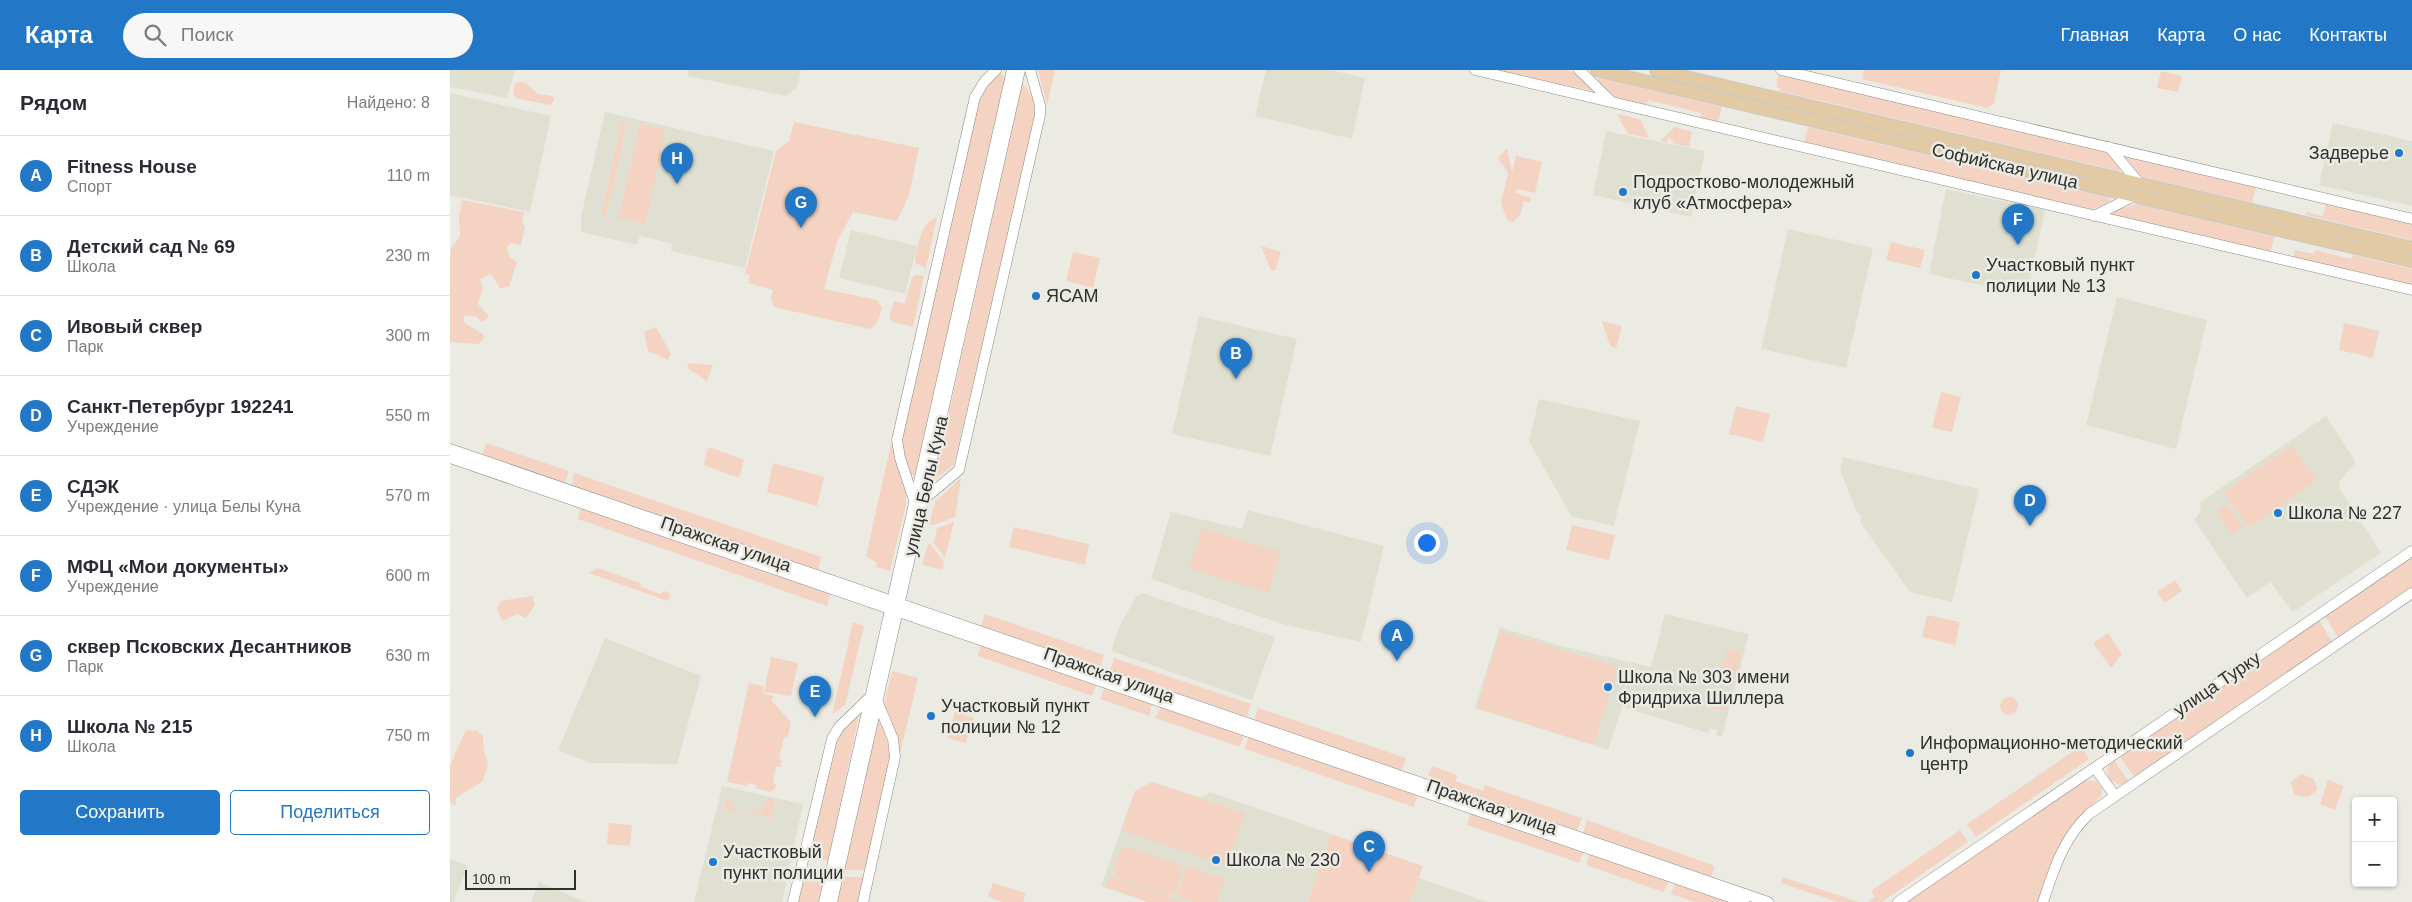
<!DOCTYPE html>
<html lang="ru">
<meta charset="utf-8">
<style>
:root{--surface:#fff;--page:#f7f7f7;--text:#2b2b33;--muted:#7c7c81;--line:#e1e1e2;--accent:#2278c6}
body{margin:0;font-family:Arial,sans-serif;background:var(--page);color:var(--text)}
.controls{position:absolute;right:15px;bottom:15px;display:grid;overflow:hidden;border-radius:5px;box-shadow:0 1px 4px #0004}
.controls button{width:45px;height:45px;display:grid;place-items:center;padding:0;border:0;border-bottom:1px solid var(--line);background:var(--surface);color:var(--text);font:25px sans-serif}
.scale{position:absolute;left:15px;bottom:12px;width:111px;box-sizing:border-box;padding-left:5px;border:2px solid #30302e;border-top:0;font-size:14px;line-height:18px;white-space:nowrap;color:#30302e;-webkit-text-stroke:4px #ebebe4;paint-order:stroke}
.you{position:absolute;left:976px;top:472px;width:18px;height:18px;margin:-12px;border:4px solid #fff;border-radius:50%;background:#1a73e8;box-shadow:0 0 0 8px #1a73e833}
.badge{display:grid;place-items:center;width:32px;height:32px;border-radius:50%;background:var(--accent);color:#fff;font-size:16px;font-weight:700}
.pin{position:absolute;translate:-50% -41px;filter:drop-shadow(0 1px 2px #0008)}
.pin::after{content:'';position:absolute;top:26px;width:18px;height:15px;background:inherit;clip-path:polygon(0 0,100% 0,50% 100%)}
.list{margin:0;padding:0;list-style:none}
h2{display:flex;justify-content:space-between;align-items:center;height:65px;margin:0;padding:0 20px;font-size:21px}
h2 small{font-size:16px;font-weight:400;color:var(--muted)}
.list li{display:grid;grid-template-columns:32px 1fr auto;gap:15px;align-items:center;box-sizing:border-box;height:80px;padding:0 20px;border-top:1px solid var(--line)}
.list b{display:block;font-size:19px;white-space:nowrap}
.list p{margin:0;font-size:16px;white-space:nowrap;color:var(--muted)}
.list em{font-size:16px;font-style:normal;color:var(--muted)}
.actions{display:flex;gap:10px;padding:15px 20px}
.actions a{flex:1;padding:11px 0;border:1px solid var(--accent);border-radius:5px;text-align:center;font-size:18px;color:var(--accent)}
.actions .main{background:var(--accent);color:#fff}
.icon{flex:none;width:28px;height:28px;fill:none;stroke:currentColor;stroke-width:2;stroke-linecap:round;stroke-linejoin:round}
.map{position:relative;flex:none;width:1962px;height:832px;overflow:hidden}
header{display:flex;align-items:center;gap:30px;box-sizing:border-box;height:70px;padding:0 25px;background:var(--accent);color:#fff}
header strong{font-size:24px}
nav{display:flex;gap:28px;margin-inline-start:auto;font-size:18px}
.search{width:350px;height:45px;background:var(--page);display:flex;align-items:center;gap:12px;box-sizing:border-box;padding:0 18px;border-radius:28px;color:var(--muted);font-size:19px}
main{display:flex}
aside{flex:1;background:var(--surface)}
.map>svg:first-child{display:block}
.built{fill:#e0e0d2}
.green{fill:#f4d3c2}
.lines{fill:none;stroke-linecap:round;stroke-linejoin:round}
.minor-casing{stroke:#8a8a84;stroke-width:11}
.major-casing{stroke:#c9c9c9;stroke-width:14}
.minor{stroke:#fff;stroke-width:10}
.major{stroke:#e2caa5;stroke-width:12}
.poi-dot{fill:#2278c6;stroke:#ebebe4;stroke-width:2}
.labels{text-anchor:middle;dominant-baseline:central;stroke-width:5;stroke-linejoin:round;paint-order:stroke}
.poi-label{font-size:18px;fill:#30302e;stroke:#ebebe4;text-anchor:start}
.street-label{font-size:18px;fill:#30302e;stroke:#ebebe4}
</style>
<header>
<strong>Карта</strong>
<div class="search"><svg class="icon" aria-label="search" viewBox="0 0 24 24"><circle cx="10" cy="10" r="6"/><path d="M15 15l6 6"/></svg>Поиск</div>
<nav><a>Главная</a><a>Карта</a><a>О нас</a><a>Контакты</a></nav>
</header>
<main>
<aside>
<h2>Рядом<small>Найдено: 8</small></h2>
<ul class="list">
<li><span class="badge">A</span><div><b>Fitness House</b><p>Спорт</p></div><em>110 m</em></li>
<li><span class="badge">B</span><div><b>Детский сад № 69</b><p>Школа</p></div><em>230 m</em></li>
<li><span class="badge">C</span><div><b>Ивовый сквер</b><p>Парк</p></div><em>300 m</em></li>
<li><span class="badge">D</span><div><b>Санкт-Петербург 192241</b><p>Учреждение</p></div><em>550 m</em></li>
<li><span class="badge">E</span><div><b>СДЭК</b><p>Учреждение · улица Белы Куна</p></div><em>570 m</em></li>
<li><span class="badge">F</span><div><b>МФЦ «Мои документы»</b><p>Учреждение</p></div><em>600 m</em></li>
<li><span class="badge">G</span><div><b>сквер Псковских Десантников</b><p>Парк</p></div><em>630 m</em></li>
<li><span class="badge">H</span><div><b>Школа № 215</b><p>Школа</p></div><em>750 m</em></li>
</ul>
<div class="actions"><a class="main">Сохранить</a><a>Поделиться</a></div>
</aside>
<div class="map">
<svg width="1962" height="832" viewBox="0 0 1962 832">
<rect width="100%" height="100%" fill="#ebebe4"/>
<path class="built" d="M 0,0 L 65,0 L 57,28 L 0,17 Z
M 239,0 L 351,0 L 347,18 L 336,26 L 237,6 Z
M 816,0 L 881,0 L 915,8 L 902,69 L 805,46 Z
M 0,23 L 101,46 L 80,142 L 0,125 Z
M 155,42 L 324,81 L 295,198 L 221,181 L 222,174 L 190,166 L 187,175 L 131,162 L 131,147 Z
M 1883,53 L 1962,71 L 1962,136 L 1869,115 Z
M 1156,61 L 1255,81 L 1241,147 L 1143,125 Z
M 1496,119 L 1595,140 L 1577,225 L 1479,204 Z
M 1338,159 L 1423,178 L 1396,298 L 1311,279 Z
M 401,160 L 467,176 L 455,224 L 389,208 Z
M 1667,227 L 1757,250 L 1726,379 L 1636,355 Z
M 749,246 L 847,269 L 820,386 L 722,364 Z
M 1089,329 L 1190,351 L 1164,456 L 1121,446 L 1079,371 Z
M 1876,346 L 1906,392 L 1889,412 L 1890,419 L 1931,483 L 1843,542 L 1820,512 L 1797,528 L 1744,450 L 1751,441 L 1749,433 Z
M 1393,387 L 1529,419 L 1502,532 L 1460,522 L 1410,452 L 1411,446 L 1406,441 L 1390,400 Z
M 798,440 L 934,476 L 911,572 L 832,554 L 701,509 L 721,442 L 792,459 Z
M 692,523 L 825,567 L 802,630 L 661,581 L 670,555 L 686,527 Z
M 1215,544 L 1299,564 L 1272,667 L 1266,665 L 1267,660 L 1260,658 L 1258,663 L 1172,637 L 1158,680 L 1025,638 L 1050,557 L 1107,575 L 1201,597 Z
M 155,568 L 251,606 L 227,694 L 140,693 L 108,680 Z
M 702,712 L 752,728 L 760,722 L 881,764 L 858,832 L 698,832 L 651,816 L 685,721 Z
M 272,716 L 353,734 L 332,832 L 244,832 Z
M 0,789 L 18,796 L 3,832 L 0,832 Z
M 969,808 L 1037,832 L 960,832 Z
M 89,812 L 119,825 L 137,832 L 81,832 Z"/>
<path class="green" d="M 588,0 L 605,0 L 597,35 Z
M 1042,0 L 1118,0 L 1126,3 L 1144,21 Z
M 1414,0 L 1551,0 L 1544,34 L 1537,38 L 1412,9 Z
M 1711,1 L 1732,6 L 1728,22 L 1707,18 Z
M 550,3 L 556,7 L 465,405 L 461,405 L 452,376 L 453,365 L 529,29 L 538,14 Z
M 1329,4 L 1657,82 L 1671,99 L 1668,101 L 1329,21 L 1330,18 L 1326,17 Z
M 1149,7 L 1272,37 L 1268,53 L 1250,49 L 1251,43 L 1198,30 L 1196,36 L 1169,29 L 1147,11 Z
M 69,12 C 82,13 79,19 89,24 C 94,26 100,24 105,28 L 101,35 L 65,28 L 63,23 L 65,13 Z
M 572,12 L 583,27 L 585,49 L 504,394 L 484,411 Z
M 1167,44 L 1190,49 L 1199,68 L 1178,64 Z
M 344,52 L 469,78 L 459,125 L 447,151 L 403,142 L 387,172 L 374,219 L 427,230 L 432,238 C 429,247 429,255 420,259 L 324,237 L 321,229 L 323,220 L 298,213 L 300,205 L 295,204 L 326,81 L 339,71 Z
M 171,53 L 177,54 L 156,147 L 151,146 Z
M 190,54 L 216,60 L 195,154 L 169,148 Z
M 1225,57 L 1242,62 L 1239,77 L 1222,73 L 1223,70 L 1218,68 L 1217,72 L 1210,71 Z
M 1358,57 L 1654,126 L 1659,128 L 1660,132 L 1640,140 L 1354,73 Z
M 1057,78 L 1062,102 L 1066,86 L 1092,92 L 1085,123 L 1067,119 L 1066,123 L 1081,128 L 1080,133 L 1074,131 L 1070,145 L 1063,152 L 1057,150 L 1051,133 L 1058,103 L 1048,88 Z
M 1674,86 L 1806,116 L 1802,133 L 1692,107 Z
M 12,130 L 74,142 L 72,151 L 75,157 L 71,175 L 60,173 L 57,177 L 59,186 L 67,192 L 59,217 L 50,218 L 41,204 L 30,209 L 33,218 L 28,234 L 39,247 L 32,252 L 26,247 L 15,245 L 13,250 C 18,258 29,258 35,267 L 29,274 L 0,272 L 0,187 L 1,179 L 10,166 L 9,149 Z
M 1876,132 L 1962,153 L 1962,170 L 1856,145 L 1857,142 L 1873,146 Z
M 1687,134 L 1825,166 L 1820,183 L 1663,146 L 1663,141 Z
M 487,147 L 476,198 L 465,193 C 466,178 471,152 487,147 Z
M 1441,172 L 1475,180 L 1470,198 L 1436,190 Z
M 811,176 L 831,182 L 825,201 L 821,200 Z
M 1845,180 L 1864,184 L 1865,180 L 1901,189 L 1903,185 L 1962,199 L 1962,216 L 1843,188 Z
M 623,182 L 650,188 L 643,218 L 616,211 Z
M 466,205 L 474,206 L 463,257 L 443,252 L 439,248 L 444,231 L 455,233 L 462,207 Z
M 1152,251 L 1172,256 L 1166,278 L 1160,276 Z
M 1894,253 L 1929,261 L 1923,288 L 1889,280 Z
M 206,257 L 221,284 L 218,290 L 198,281 L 194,262 Z
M 239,293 L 263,295 L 257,311 L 237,298 Z
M 1491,322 L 1511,327 L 1502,362 L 1482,358 Z
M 1286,336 L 1320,344 L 1313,372 L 1279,364 Z
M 36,373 L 119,401 L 115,413 L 32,385 Z
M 441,374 L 445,375 L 456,422 L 456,435 L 440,501 L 426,497 L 427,493 L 416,486 Z
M 1842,375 L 1867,410 L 1799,458 L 1774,422 Z
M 262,378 L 294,390 L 290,406 L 286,407 L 254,395 L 257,379 Z
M 323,393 L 374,407 L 367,436 L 317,422 Z
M 124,403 L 371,487 L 368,500 L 122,416 Z
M 511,408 L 505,447 L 484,455 L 479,454 L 485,432 Z
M 1776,434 L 1792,457 L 1782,464 L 1766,441 Z
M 132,436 L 381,522 L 377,536 L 128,449 Z
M 504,452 L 495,488 L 484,473 L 487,458 Z
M 1122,455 L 1165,465 L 1159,490 L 1116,480 Z
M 564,457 L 639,474 L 635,495 L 559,477 Z
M 752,458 L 831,482 L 819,523 L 739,499 Z
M 478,474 L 481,475 L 494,492 L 493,500 L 472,495 Z
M 1962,486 L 1962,519 L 1889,569 L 1875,546 Z
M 148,498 L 190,513 L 191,517 L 210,524 L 215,521 L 221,524 L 218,531 L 139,503 Z
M 1725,510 L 1732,521 L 1714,533 L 1707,522 Z
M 82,526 L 85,535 L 76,548 L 67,544 L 52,551 L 47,538 L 51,531 Z
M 535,544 L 654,585 L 651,596 L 531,556 Z
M 1477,545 L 1510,552 L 1505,575 L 1472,567 Z
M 1869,550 L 1883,573 L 1685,708 L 1669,686 Z
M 403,552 L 414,556 L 395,635 L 382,645 Z
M 1050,561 L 1168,597 L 1144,675 L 1027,638 Z
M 1658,563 L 1672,584 L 1661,598 L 1643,573 Z
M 531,574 L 647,613 L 642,626 L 528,586 Z
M 1277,579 L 1292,583 L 1283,613 L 1269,609 Z
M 321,587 L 348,593 L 341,626 L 314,622 Z
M 664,588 L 801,634 L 797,647 L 660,601 Z
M 442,601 L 468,608 L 450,684 L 434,634 Z
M 299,613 L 314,616 L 312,623 L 323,626 L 322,631 L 341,652 L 338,666 L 334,668 L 329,688 L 332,691 L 331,697 L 326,697 L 323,712 L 326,715 L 325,719 L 319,722 L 306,718 L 306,715 L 298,713 L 297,716 L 277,712 Z
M 655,616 L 702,632 L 700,646 L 650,629 Z
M 1263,622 L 1279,627 L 1275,642 L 1259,637 Z
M1550 636a9 9 0 1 1 18 0a9 9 0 1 1-18 0Z
M 712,635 L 794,664 L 790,677 L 705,648 Z
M 808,638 L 956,688 L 952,701 L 804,650 Z
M 505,642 L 524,648 L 516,673 L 497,668 Z
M 409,646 L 378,791 L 358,786 L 387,665 L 403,649 Z
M 431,651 L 441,684 L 416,800 L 394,800 L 427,652 Z
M 16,660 L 27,661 L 33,666 L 34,681 L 38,695 L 33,711 L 6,728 L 5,736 L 0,732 L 0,695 Z
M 799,665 L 968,724 L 964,737 L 795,679 Z
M 1631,676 L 1639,689 L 1526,767 L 1517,754 Z
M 1664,690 L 1679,712 L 1669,715 L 1659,709 L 1657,698 Z
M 982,696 L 1007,705 L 1006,711 L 1033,721 L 1035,715 L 1132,748 L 1127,761 L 981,711 L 982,707 L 978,705 Z
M 1851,704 L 1863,708 L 1868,720 L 1857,727 L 1844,725 L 1841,712 Z
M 1634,710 L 1646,711 L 1651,717 L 1652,725 L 1619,761 L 1611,773 L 1588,832 L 1455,832 Z
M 1878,710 L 1894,716 L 1885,740 L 1870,734 Z
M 702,712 L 795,743 L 777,796 L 671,760 L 685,721 Z
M 276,723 L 276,729 L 283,730 L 281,738 L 311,743 L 314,732 L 317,732 L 318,728 L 325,729 L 320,750 L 312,745 L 287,740 L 285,742 L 275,740 Z
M 1021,742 L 1134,781 L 1129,793 L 1017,755 Z
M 1137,750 L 1262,795 L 1265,797 L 1261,807 L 1133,763 Z
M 159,753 L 182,755 L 180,776 L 157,774 Z
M 1510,760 L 1518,772 L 1432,832 L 1418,832 L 1425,827 L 1421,821 Z
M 881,764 L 973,796 L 960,832 L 858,832 Z
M 678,777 L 730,795 L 733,803 L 724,824 L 718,825 L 666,807 L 664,800 L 670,782 Z
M 1140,782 L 1220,810 L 1213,822 L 1136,795 Z
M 737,796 L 775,809 L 767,832 L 744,832 L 727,826 Z
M 355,798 L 376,803 L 369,832 L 347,832 Z
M 659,806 L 733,832 L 698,832 L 655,817 Z
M 392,807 L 415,807 L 409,832 L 386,832 Z
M 1333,807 L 1409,832 L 1387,832 L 1331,813 Z
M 1226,812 L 1284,832 L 1244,832 L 1221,824 Z
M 543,813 L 576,823 L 573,832 L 553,832 L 538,827 Z"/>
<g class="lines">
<g class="minor-casing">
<path id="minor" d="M 1025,0 L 1962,220
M 1129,0 L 1162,32
M 1331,0 L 1962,149
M 1659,77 L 1690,114
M 1644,146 L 1684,126
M 0,379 L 1318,832
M 0,388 L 1294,832
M 464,430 L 450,388 L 447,370 L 525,27 L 534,12 L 546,0
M 473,430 L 509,400 L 590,45 L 590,35 L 580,0
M 1645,698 L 1665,726
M 343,832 L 382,669 L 389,657 L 421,626
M 374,832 L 562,0
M 382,832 L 570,0
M 413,832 L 445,687 L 443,669 L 428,633
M 1448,832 L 1962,481
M 1593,832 C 1604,799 1613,769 1639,744 L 1962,523"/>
</g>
<g class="major-casing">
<path id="major" d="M 1147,0 L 1962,191
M 1206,0 L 1962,178"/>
</g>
<use href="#minor" class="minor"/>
<use href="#major" class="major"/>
</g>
<g class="poi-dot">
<circle cx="1949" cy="83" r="5"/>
<circle cx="1173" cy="122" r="5"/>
<circle cx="1526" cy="205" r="5"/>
<circle cx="586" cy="226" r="5"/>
<circle cx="1828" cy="443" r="5"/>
<circle cx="1158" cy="617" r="5"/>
<circle cx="481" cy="646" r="5"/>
<circle cx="1460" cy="683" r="5"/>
<circle cx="766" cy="790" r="5"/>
<circle cx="263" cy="792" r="5"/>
</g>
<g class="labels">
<g class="poi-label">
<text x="1939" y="83" text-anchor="end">Задверье</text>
<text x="1183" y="112">Подростково-молодежный<tspan x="1183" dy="21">клуб «Атмосфера»</tspan></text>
<text x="1536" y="195">Участковый пункт<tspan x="1536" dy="21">полиции № 13</tspan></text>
<text x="596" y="226">ЯСАМ</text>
<text x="1838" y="443">Школа № 227</text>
<text x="1168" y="607">Школа № 303 имени<tspan x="1168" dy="21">Фридриха Шиллера</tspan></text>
<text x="491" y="636">Участковый пункт<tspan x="491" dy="21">полиции № 12</tspan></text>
<text x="1470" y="673">Информационно-методический<tspan x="1470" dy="21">центр</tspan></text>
<text x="273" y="782">Участковый<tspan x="273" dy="21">пункт полиции</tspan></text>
<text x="776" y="790">Школа № 230</text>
</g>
<g class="street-label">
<text transform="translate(1555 96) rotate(13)">Софийская улица</text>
<text transform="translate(476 416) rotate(-77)">улица Белы Куна</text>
<text transform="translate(276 474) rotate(19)">Пражская улица</text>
<text transform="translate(659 605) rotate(19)">Пражская улица</text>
<text transform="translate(1767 614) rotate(-34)">улица Турку</text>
<text transform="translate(1042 737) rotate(19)">Пражская улица</text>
</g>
</g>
</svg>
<div class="controls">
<button>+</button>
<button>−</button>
</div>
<div class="scale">100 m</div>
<div class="you"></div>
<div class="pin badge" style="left:947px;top:591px">A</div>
<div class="pin badge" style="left:786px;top:309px">B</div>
<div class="pin badge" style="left:919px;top:802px">C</div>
<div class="pin badge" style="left:1580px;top:456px">D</div>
<div class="pin badge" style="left:365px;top:647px">E</div>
<div class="pin badge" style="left:1568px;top:175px">F</div>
<div class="pin badge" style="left:351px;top:158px">G</div>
<div class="pin badge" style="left:227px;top:114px">H</div>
</div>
</main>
